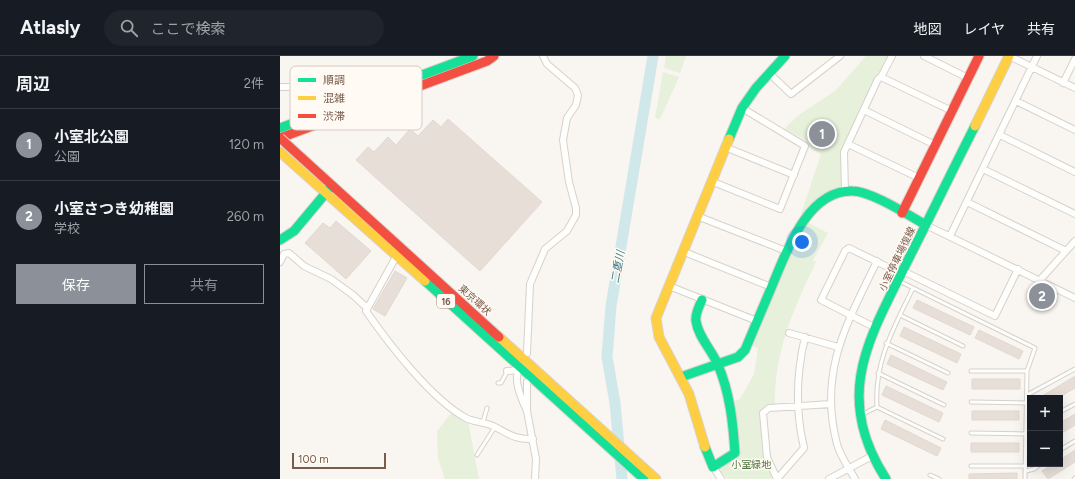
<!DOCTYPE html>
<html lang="ja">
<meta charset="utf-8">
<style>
:root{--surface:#171b24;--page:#20242c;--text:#f1f3f6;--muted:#9ea1a6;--line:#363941;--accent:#8c9099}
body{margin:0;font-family:Figtree,"Noto Sans JP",sans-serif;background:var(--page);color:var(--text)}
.controls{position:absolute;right:12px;bottom:12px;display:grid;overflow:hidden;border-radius:0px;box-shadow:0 4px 16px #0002}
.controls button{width:36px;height:36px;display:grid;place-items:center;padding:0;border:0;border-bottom:1px solid var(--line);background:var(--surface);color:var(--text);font:20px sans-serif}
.scale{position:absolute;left:12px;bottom:10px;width:94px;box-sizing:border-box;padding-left:4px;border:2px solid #7a5c4d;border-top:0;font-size:11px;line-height:14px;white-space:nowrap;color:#7a5c4d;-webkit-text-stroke:3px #fffaf3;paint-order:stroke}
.you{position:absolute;left:522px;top:186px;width:14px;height:14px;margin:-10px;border:3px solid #fff;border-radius:50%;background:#1a73e8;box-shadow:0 0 0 6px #1a73e833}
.badge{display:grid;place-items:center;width:26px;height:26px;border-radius:50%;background:var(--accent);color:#fff;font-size:13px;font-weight:700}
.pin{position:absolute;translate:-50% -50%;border:2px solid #fff;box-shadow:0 1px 4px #0006}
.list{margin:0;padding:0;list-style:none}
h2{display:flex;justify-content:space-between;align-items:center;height:52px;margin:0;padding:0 16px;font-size:17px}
h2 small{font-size:13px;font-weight:400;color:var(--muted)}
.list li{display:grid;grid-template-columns:26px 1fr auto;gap:12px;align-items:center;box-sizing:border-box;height:72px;padding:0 16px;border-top:1px solid var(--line)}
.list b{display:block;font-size:15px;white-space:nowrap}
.list p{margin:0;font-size:13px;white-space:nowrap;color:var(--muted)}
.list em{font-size:13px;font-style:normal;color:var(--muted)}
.actions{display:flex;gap:8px;padding:12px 16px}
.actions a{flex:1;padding:9px 0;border:1px solid var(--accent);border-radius:0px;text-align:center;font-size:14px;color:var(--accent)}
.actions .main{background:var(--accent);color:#fff}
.icon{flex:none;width:22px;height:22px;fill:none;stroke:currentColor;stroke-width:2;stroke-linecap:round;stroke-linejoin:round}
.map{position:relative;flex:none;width:795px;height:423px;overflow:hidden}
header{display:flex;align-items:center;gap:24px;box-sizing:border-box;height:56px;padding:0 20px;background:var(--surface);border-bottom:1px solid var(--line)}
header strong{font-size:19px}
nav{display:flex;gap:22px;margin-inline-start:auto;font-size:14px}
.search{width:280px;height:36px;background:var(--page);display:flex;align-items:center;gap:10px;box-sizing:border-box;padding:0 14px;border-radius:22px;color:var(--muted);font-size:15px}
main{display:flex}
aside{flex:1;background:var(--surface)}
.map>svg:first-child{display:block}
.green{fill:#e7f0db}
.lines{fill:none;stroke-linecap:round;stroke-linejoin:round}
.river{stroke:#d0e8ea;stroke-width:11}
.building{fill:#e6ded7;stroke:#e2d8d2}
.lane-casing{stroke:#d7d1cb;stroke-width:5}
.street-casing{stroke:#d7d1cb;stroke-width:8}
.fast-casing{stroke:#d9d2cb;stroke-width:11}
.slow-casing{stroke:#d9d2cb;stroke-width:11}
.jam-casing{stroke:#d9d2cb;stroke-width:11}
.lane{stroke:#fefefd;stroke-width:3}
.street{stroke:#fefefd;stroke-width:6}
.fast{stroke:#16e098;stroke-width:9}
.slow{stroke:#ffcf43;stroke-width:9}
.jam{stroke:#f24e42;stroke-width:9}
.jam-bridge-casing{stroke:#dad1cc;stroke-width:11;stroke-linecap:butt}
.jam-bridge{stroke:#f24e42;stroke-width:9}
.labels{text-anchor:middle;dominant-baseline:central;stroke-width:3;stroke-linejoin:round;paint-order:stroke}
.shield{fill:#fffaf3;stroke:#a28b7f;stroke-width:1}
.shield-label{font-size:9px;font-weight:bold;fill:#7a5c4d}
.street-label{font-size:10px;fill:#7a5c4d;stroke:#fffaf3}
.park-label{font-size:10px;fill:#537a41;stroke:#fffaf3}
.water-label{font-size:11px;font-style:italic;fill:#437c86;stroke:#fffaf3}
.key{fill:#fffaf3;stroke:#d7cbc1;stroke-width:1}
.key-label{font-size:11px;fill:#7a5c4d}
</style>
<header>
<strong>Atlasly</strong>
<div class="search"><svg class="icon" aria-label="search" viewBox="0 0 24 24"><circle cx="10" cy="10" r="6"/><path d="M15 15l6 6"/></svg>ここで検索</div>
<nav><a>地図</a><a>レイヤ</a><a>共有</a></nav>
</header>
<main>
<aside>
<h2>周辺<small>2件</small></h2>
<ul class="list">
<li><span class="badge">1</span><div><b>小室北公園</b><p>公園</p></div><em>120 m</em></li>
<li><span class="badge">2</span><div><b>小室さつき幼稚園</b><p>学校</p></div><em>260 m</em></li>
</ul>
<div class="actions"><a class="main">保存</a><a>共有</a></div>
</aside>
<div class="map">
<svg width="795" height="423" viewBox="0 0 795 423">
<rect width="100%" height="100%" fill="#f9f5f0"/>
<path class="green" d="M 386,0 L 406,0 L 400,17 L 384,12 Z
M 586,0 L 609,0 L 565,88 L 562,128 L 560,132 L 551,135 L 524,160 L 521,158 L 541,98 L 527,90 L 525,84 L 504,73 L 520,58 L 555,35 Z
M 383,16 L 399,21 L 380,63 L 375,62 Z
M 528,167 L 548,177 L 533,204 L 536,206 C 514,252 494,296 495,348 L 486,349 L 480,356 L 484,401 L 492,420 L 491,423 L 447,423 L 440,415 L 441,410 L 459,399 L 452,346 L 460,343 L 474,318 L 478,292 L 472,290 C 487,253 504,198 528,167 Z
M 174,354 L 187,360 L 199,423 L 165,423 L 158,402 L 157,375 Z"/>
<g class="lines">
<path class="river" d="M 342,423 L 335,347 L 327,301 L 331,250 L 373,0"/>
</g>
<path class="building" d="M 168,63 L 262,146 L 200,215 L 76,104 L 88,91 L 94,96 L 108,81 L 116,89 L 130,73 L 138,80 L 153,64 L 161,71 Z
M 56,165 L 91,195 L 66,223 L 25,187 L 43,167 L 50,172 Z
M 115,215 L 127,222 L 105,260 L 93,253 Z
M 637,244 L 694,271 L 690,279 L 633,252 Z
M 624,271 L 681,298 L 677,307 L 620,280 Z
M 699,274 L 743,295 L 739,303 L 695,282 Z
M 611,299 L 667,326 L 663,334 L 607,308 Z
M 795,320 L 795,332 L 778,342 L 759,342 Z
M 692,323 L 740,323 L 740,333 L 692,333 Z
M 606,330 L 663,357 L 659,366 L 602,339 Z
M 692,355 L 739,355 L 739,364 L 692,364 Z
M 795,358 L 795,369 L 780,378 L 780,367 Z
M 605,364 L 661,392 L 657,400 L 601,373 Z
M 691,387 L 739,387 L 739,396 L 691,396 Z
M 795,394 L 795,406 L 768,423 L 762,415 L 773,408 L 780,408 L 780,404 Z
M 737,417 L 737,423 L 689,423 L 689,418 Z"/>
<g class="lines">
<g class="lane-casing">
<path id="lane" d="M 619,225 L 755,292 L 747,315 L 745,423
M 620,259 L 683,290
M 606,287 L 668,317
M 691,315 L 747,315
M 598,317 L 664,349
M 218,327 L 221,327 L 227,316
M 747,339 L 795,313
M 691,346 L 747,347
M 597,351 L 663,383
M 780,356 L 795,348
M 581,359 L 597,351 C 594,305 614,272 633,232
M 203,366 L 207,352
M 691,377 L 747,378
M 780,394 L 795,385
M 197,399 L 215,371
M 691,410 L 746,410
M 746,415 L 754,413 L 760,408
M 650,419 L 659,423
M 794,423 L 795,422"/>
</g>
<g class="street-casing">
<path id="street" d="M 644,0 L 688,22
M 729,0 L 795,32
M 489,17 L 511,38 L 560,0
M 601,21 L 672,55
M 783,27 L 795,3
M 0,31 L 32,31
M 736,45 L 795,74
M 584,54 L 655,89
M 720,79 L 795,116
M 568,88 L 639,122
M 445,91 L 514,119
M 703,113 L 795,158
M 431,125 L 500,153 L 525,90 L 462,52
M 565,135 L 564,96 L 598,23 L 601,21 L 612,0
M 687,146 L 786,195 L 795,185
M 417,160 L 506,195
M 646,169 L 795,242
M 670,180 L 757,0
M 402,195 L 491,231
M 117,199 L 86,255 C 109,288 151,343 186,362 C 193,366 204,366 213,370 C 228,377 234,384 253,383
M 0,206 L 4,198 L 9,197 L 24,210 L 51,223 L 73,239 L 87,252
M 623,215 L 715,260 L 738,213
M 760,224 L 786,195
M 389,230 L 477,265
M 596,272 L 541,244 L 565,195 L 569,192 L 622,218
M 509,277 L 558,291
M 247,297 L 250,228 L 265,193 L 287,175 L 296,159 L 296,152 L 289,126 L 283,84 L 287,62 L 296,49 L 298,39 L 295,32 L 267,8 L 263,0
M 241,311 C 231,321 242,344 247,355
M 227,315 L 238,314
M 247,326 L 247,355 L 256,403 L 255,423
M 433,411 L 441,423
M 497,423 L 524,392 C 515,354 516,319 525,281
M 497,423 L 487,401 L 483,357 L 489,352 L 551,348
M 549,423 L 592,400
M 575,423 C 569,412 560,400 557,388 C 538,316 567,267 597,205"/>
</g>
<g class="fast-casing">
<path id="fast" d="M 0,72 L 193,0
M 449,83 L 462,52 L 476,32 L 505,0
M 0,184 L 14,175 L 50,132
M 145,225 L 364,423
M 422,244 C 419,250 415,258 416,265 C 418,281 432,294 438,309 C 450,337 453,367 455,397 L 433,411 L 425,391
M 401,321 L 458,301 L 465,294 C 474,273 483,251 492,230 C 506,197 527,134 572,135 C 591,135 628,159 646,169
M 606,423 C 551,337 591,280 630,200 C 652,157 673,113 695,70"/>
</g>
<g class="slow-casing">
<path id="slow" d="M 695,70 L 729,0
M 0,96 L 145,225
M 219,281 L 376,423
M 425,391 L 409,338 L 379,281 L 376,262 L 449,83"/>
</g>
<g class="jam-casing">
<path id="jam" d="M 0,82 L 207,5 L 214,0
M 22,102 L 219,281
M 622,157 L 699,0"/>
</g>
<use href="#lane" class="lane"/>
<use href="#street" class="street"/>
<use href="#fast" class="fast"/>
<use href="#slow" class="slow"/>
<use href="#jam" class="jam"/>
<g class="jam-bridge-casing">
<path id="jam-bridge" d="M 0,82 L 22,102"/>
</g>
<use href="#jam-bridge" class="jam-bridge"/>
</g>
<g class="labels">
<rect class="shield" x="157" y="238" width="18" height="14" rx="3"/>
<g class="shield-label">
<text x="166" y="245">16</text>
</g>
<g class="street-label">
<text transform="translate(617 203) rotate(-64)">小室停車場復線</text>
<text transform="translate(195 244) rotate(42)">東京環状</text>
</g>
<g class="park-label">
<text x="471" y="408">小室緑地</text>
</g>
<g class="water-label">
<text transform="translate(338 211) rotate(-80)">二重川</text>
</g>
</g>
<rect x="10" y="10" width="132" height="64" rx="6" class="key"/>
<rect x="18" y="22" width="18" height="4" fill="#16e098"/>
<rect x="18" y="40" width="18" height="4" fill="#ffcf43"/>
<rect x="18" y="58" width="18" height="4" fill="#f24e42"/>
<g class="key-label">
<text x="43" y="28">順調</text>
<text x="43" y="46">混雑</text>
<text x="43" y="64">渋滞</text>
</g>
</svg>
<div class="controls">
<button>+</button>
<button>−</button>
</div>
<div class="scale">100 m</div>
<div class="you"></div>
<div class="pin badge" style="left:542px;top:78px">1</div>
<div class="pin badge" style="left:762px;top:240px">2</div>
</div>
</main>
